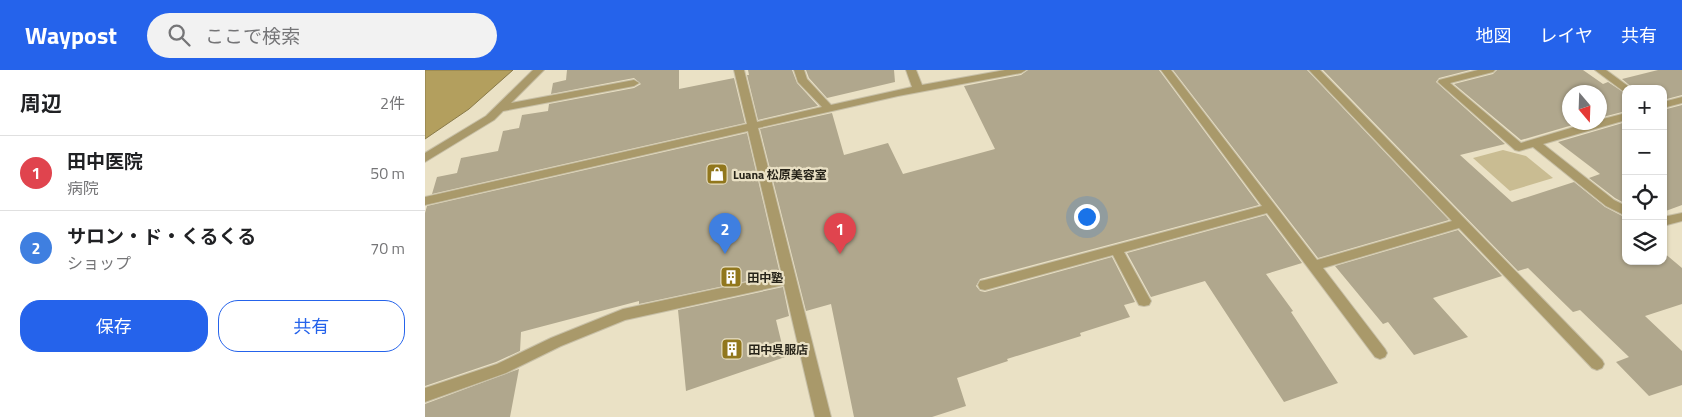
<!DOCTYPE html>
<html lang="ja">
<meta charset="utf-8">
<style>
:root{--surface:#fff;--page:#f2f2f2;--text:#202124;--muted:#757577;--line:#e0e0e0;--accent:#2563eb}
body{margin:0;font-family:"Titillium Web","Noto Sans JP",sans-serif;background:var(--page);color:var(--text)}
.controls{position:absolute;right:15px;top:15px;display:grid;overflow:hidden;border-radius:10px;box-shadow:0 1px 4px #0004}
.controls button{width:45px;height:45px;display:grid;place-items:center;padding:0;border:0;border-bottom:1px solid var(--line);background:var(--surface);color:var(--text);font:25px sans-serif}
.compass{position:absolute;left:1137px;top:15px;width:45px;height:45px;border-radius:50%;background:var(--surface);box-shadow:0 1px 4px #0004;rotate:161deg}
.you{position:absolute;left:661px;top:146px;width:18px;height:18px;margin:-12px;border:4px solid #fff;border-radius:50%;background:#1a73e8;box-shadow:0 0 0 8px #1a73e833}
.badge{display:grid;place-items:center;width:32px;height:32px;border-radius:50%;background:var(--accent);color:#fff;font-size:16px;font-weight:700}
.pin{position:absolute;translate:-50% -41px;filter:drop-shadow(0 1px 2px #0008)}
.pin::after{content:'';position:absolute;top:26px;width:18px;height:15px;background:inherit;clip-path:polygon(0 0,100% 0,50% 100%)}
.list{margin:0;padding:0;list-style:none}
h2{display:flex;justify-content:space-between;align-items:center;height:65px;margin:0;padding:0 20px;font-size:21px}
h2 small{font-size:16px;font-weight:400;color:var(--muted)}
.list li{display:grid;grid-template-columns:32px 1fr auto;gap:15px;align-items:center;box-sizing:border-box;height:75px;padding:0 20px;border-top:1px solid var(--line)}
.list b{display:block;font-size:19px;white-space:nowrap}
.list p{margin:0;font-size:16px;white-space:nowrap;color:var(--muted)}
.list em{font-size:16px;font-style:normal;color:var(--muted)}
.actions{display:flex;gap:10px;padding:15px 20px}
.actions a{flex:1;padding:11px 0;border:1px solid var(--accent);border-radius:20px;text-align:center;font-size:18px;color:var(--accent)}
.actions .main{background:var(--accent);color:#fff}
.icon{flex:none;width:28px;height:28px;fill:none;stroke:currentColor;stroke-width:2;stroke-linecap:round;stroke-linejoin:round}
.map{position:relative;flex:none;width:1257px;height:347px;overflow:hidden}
header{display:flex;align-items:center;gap:30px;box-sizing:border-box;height:70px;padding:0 25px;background:var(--accent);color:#fff}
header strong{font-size:24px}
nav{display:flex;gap:28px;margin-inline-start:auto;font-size:18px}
.search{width:350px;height:45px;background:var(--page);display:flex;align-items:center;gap:12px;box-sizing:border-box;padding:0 18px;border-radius:28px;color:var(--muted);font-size:19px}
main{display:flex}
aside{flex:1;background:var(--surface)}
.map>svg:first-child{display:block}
.green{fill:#c9bc92}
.water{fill:#b39f5e;stroke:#897a49}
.building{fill:#b0a78d}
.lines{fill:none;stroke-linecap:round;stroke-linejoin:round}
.minor-casing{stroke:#c7bfa6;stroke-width:2}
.minor{fill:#a9996a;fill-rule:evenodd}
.labels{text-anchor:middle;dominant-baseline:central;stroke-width:4.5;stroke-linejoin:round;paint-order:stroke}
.poi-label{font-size:12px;font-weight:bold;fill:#262319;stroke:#eae1c5;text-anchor:start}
</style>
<header>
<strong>Waypost</strong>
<div class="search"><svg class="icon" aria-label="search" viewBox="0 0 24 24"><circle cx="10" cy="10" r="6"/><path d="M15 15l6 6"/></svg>ここで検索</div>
<nav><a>地図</a><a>レイヤ</a><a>共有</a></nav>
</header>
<main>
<aside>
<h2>周辺<small>2件</small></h2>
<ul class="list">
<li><span class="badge" style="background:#e0444e">1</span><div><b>田中医院</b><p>病院</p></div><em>50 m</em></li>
<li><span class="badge" style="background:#3f7fe0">2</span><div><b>サロン・ド・くるくる</b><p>ショップ</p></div><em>70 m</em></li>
</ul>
<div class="actions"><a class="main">保存</a><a>共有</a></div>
</aside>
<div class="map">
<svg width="1257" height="347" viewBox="0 0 1257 347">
<rect width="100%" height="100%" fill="#eae1c5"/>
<path class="green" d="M 1078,80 L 1101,86 L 1128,108 L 1085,121 L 1048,88 Z"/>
<path class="water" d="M 0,0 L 88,0 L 44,39 L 0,69 Z"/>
<path class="building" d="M 142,0 L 254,0 L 254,19 L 309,8 L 320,53 L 7,124 L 12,107 L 32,103 L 36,88 L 73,81 L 78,61 L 94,58 L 97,45 L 123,41 L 124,34 L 209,18 L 216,14 L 209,8 L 126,24 L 128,13 L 141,10 Z
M 323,0 L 367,0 L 372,13 L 393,36 L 333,50 L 322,5 L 324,5 Z
M 381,0 L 469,0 L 470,12 L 402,28 L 384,8 Z
M 603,0 L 734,0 L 834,135 L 555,209 L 551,216 L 555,221 L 560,222 L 687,187 L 710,232 L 699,235 L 705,247 L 655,263 L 656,266 L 582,289 L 583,291 L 532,308 L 541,336 L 507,347 L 429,347 L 406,234 L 381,241 L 335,59 L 407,43 L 419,85 L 463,73 L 478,104 L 570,79 L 539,16 L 596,5 Z
M 748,0 L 882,0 L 1024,150 L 893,188 Z
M 898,0 L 1045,0 L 1014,8 L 1011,12 L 1080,74 L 1035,85 L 1087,132 L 1149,112 L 1180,137 L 1201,148 L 1201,191 L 1238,191 L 1238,182 L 1257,198 L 1257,234 L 1220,246 L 1257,281 L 1257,315 L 1224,326 L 1191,292 L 1204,287 L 1155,240 L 1148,242 L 1103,198 L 1093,201 Z
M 1072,0 L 1158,0 L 1178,14 L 1183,12 L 1201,24 L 1201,41 L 1174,48 L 1174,22 L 1144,22 L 1144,52 L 1158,52 L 1096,70 L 1029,14 L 1068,4 Z
M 1233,0 L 1257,0 L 1257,25 L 1238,30 L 1238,19 L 1209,19 L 1197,9 Z
M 1257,35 L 1257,135 L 1238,142 L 1238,40 Z
M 1201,52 L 1201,134 L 1190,128 L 1164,108 L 1175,104 L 1133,72 Z
M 322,63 L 355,204 L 214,234 L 214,231 L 96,262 L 95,281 L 71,292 L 0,316 L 0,143 L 2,136 Z
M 841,145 L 877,193 L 841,204 L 868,241 L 866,242 L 913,313 L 859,332 L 780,211 L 726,227 L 702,183 Z
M 1033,160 L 1077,206 L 1008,228 L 1043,267 L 989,285 L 963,252 L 958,254 L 910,196 Z
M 358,217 L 364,246 L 351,250 L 360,287 L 261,321 L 253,240 Z
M 94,299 L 85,347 L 0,347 L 0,334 Z"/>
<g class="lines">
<g class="minor-casing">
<path id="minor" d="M 108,0 L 119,0 L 86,33 L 209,10 L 214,13 L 209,16 L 78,41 L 69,50 L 0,92 L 0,83 L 61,46 Z
M 309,0 L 319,0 L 332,52 L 397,37 L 373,12 L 369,0 L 379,0 L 382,9 L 406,35 L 487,17 L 481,0 L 491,0 L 497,15 L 580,0 L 601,0 L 596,3 L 473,26 L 333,58 L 406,347 L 390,347 L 359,215 L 200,250 L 136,276 L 81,303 L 0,332 L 0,318 L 72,294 L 126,268 L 198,239 L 357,205 L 323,61 L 0,135 L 0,127 L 322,54 Z
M 736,0 L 746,0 L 892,190 L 1027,151 L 884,0 L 895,0 L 1177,290 L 1179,294 L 1177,298 L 1172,300 L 1167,298 L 1034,158 L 898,198 L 960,279 L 962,283 L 960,287 L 955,289 L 950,287 L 842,143 L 699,182 L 726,231 L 724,235 L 719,236 L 714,235 L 688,185 L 560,220 L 555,219 L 553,215 L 555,211 L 560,210 L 837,136 Z
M 1053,0 L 1070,0 L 1068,2 L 1025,13 L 1096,73 L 1166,52 L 1174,52 L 1174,50 L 1201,43 L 1201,50 L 1118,74 L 1189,130 L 1201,136 L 1201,146 L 1181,136 L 1108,77 L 1094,81 L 1090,80 L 1013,12 L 1014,10 Z
M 1170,0 L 1181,0 L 1207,19 L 1201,19 L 1201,22 L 1198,21 Z
M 1257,27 L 1257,33 L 1238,38 L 1238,32 Z
M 1257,143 L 1257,151 L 1238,156 L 1238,147 Z"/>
</g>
<use href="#minor" class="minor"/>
</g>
<defs>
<g id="shop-square" transform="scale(1.125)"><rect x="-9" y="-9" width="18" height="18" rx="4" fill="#91771d" stroke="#eae1c5"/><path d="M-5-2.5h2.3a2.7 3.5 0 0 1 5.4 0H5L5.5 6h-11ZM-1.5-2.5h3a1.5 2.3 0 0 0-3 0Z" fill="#fff"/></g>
<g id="building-square" transform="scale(1.125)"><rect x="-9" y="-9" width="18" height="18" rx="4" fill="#91771d" stroke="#eae1c5"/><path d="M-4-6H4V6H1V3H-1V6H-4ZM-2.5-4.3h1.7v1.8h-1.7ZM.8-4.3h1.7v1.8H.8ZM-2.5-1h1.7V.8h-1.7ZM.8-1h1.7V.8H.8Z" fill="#fff"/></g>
</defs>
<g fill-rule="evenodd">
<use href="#shop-square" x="292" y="104"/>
<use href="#building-square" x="306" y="207"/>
<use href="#building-square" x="307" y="279"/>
</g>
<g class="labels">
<g class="poi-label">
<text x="308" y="104">Luana 松原美容室</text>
<text x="322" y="207">田中塾</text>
<text x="323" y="279">田中呉服店</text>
</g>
</g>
</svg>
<div class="controls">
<button>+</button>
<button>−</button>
<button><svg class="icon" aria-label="locate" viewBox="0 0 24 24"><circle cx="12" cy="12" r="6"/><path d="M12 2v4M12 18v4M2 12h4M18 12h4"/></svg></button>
<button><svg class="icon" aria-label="layers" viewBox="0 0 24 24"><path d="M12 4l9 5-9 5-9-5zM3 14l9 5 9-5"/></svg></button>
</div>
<svg class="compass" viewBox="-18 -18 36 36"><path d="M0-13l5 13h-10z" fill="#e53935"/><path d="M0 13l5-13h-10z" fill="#757577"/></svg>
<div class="you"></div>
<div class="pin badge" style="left:415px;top:184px;background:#e0444e">1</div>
<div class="pin badge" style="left:300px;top:184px;background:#3f7fe0">2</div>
</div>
</main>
